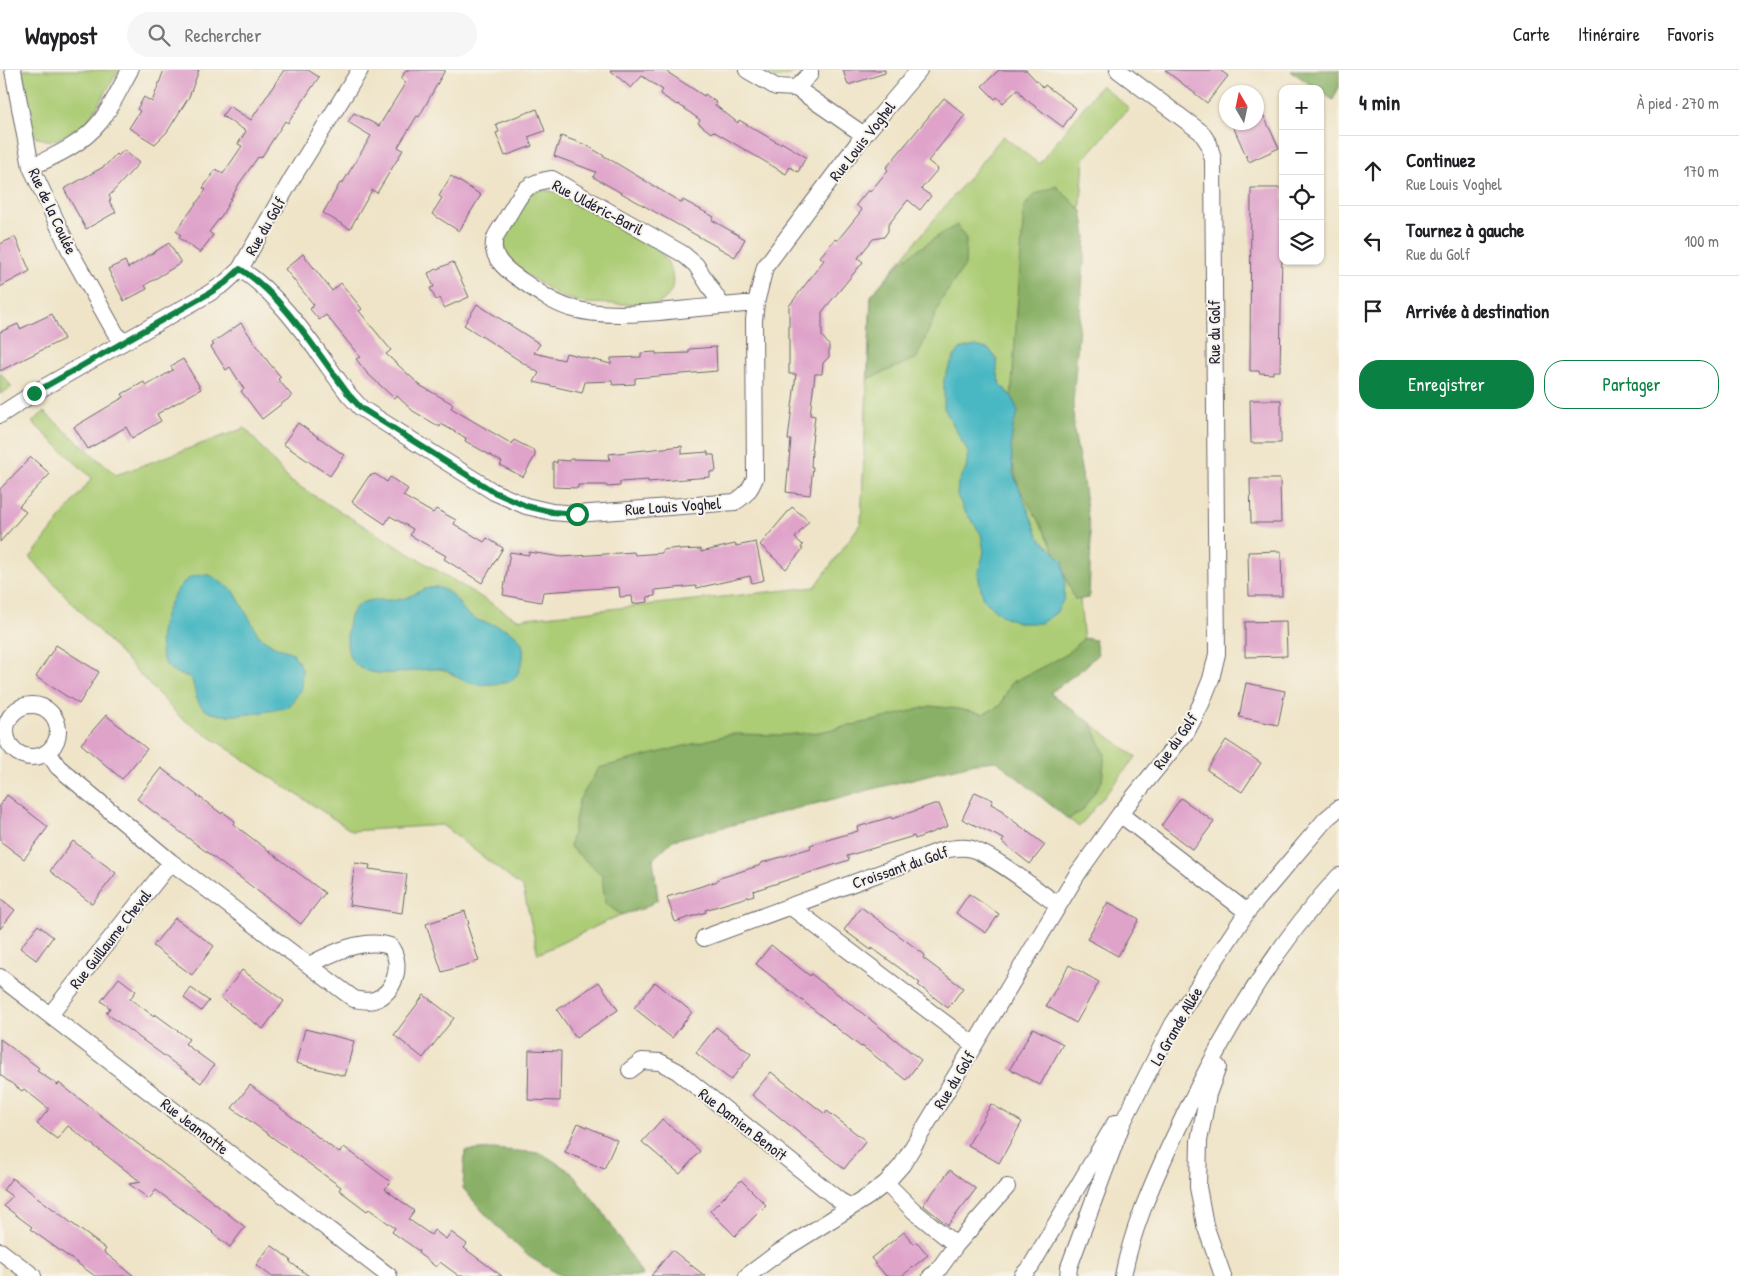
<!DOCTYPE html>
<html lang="fr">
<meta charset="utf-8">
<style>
:root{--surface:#fff;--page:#f6f6f6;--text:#202124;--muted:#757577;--line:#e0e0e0;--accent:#0b8043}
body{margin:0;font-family:"Patrick Hand",sans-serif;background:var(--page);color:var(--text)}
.controls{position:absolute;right:15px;top:15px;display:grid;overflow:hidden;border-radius:10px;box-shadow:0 1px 4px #0004}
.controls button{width:45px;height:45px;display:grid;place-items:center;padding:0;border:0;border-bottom:1px solid var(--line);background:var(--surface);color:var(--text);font:25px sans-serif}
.compass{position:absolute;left:1219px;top:15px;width:45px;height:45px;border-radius:50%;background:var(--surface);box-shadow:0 1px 4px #0004;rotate:351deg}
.stop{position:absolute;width:15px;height:15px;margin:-11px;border:4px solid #0b8043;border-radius:50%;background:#fff}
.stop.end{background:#0b8043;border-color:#fff;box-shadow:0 1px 5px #0008}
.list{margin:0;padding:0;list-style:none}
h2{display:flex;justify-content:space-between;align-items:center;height:65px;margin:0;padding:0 20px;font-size:21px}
h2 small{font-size:16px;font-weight:400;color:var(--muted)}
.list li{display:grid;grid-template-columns:32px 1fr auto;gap:15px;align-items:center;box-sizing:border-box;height:70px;padding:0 20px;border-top:1px solid var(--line)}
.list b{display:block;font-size:19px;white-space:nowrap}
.list p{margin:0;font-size:16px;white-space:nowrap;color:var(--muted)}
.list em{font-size:16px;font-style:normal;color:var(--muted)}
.actions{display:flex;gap:10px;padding:15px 20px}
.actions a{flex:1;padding:11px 0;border:1px solid var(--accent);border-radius:20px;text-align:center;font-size:18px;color:var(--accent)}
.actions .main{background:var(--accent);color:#fff}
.icon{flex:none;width:28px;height:28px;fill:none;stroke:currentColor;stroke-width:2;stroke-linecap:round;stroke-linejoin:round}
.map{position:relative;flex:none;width:1339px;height:1206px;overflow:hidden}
header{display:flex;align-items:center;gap:30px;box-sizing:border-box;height:70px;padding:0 25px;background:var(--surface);border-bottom:1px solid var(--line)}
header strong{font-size:24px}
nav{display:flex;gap:28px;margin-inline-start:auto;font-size:18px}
.search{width:350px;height:45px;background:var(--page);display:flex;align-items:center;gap:12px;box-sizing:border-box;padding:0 18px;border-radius:28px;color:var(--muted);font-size:19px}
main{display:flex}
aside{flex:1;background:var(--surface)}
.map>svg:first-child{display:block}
.green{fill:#accc74;stroke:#677758}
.forest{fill:#89b066;stroke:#566950}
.water{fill:#49b8c3;stroke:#366d7f}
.building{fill:#dfa3ca}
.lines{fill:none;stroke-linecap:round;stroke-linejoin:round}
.minor-casing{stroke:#6a666c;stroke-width:18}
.minor{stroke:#fff;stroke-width:16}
.route{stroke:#0b8043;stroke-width:6}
.labels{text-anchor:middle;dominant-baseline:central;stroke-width:4;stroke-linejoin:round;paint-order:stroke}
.street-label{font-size:16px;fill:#22223b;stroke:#f7f3e8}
</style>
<header>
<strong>Waypost</strong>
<div class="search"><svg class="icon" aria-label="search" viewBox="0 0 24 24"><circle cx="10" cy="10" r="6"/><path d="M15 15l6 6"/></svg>Rechercher</div>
<nav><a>Carte</a><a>Itinéraire</a><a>Favoris</a></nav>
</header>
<main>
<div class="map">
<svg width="1339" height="1206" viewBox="0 0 1339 1206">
<rect width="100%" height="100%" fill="#f7f3e8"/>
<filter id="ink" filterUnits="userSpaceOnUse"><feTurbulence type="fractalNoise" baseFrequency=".02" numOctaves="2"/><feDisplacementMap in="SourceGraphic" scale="10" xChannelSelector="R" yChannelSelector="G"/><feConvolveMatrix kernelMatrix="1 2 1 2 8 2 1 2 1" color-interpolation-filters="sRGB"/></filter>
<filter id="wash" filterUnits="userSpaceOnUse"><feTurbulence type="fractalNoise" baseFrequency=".0096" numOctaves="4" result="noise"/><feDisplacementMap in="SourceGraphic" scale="20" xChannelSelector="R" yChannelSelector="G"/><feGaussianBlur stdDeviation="1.12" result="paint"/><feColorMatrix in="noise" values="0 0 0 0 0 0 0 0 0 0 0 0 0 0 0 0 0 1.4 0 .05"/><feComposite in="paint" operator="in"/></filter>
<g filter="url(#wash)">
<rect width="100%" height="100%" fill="#efe4c8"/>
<path class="green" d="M 22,0 L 119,0 L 85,56 L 71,65 L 51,71 L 35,67 L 31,53 Z
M 762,0 L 797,0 L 790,5 L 775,8 Z
M 1101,15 L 1129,38 L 1084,89 L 1065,364 L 1086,596 L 1050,623 L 1136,687 L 1079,757 L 968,668 L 571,777 L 639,836 L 538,884 L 523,818 L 442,755 L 352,761 L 180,647 L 30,488 L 92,408 L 32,352 L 44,342 L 116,405 L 245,358 L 290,411 L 517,549 L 815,517 L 861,453 L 871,226 L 1003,66 L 1039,94 Z
M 540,120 L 559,122 L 658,179 C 674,197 682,222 656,235 L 583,233 L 562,227 L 512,196 L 505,186 L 504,167 L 530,123 Z
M 0,302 L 12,317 L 0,324 Z"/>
<path class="forest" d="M 1292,0 L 1339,0 L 1339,17 L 1333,30 L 1320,21 L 1320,19 L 1317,19 L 1291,1 Z
M 1056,116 L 1082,141 L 1086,166 L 1073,333 L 1074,361 L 1082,404 L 1091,470 L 1089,528 L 1075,530 L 1057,486 L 1041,455 L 1019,418 L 1009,381 L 1010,345 L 1024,137 L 1033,125 Z
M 957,155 L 966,169 L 965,195 L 942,229 L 917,288 L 868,309 L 871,226 L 900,192 L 941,164 Z
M 1084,568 L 1095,570 L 1098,584 L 1086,596 L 1050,623 L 1091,653 L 1105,684 L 1102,711 L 1082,741 L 1068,749 L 997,691 L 975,693 L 673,770 L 653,789 L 658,829 L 645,838 L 621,845 L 605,833 L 602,805 L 570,777 L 579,730 L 599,698 L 731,664 L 782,665 L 819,662 L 876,650 L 931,636 L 958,639 L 983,644 L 1000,636 L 1011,613 L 1064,586 Z
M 493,1079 L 541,1083 L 571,1102 L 601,1139 L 643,1206 L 561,1206 L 528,1186 L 483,1142 L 463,1118 L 465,1081 Z"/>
<path class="water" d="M 976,276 L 990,280 L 997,290 L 997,301 L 1000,314 L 1013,328 L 1018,343 L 1013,356 L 1011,374 L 1013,403 L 1039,467 L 1063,491 L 1065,511 L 1064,529 L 1056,543 L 1041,553 L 1020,553 L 1001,545 L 983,529 L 978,504 L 984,482 L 981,464 L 964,440 L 957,425 L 958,413 L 966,399 L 968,382 L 944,338 L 944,309 L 954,287 L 960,279 Z
M 210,505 L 234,521 L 259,566 L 274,576 L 293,583 L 302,599 L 301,619 L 289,637 C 270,641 220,652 204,639 C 194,631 196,617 190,607 C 180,605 173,603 166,595 C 151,573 168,520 191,507 C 196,505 205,505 210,505 Z
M 437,517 C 461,525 456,537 473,548 C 477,551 485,552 491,554 C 518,561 531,573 519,601 C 514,613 502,614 491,614 C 482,615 473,615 465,611 C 456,608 448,599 438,599 C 412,598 379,612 356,595 C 349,589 347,579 347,571 C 347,557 348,538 364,532 C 375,528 390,532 402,529 C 417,525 419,518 437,517 Z"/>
<g id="blocks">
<path class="building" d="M 164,0 L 199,0 L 189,27 L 167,62 L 155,74 L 129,58 L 140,41 L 137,39 L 144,27 L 152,32 Z
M 284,0 L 308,0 L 319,7 L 288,53 L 285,51 L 261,88 L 258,87 L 239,114 L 222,145 L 209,162 L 213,165 L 200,183 L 178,167 L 181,165 L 176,161 L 206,120 L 203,118 L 216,99 L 223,104 L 242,76 L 238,74 L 246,61 L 222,46 L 229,36 L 251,50 Z
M 406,0 L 445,0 L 419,47 L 417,46 L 398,77 L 403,80 L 377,123 L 372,120 L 350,159 L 323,143 L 340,113 L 342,114 L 371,66 L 348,52 L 354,43 L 379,56 L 406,12 L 401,9 Z
M 610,0 L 664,0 L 704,26 L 705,24 L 717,33 L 715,35 L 738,53 L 739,50 L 780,74 L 781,72 L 806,87 L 798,102 L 790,97 L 786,104 L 713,61 L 711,63 L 698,53 L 700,50 L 678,34 L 677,35 L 660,24 L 663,20 L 642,6 L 631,18 Z
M 843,0 L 885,0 L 885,3 L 848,15 Z
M 999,0 L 1026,0 L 1043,18 L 1045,15 L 1076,38 L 1063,57 L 1024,28 L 1018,19 L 1003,33 L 997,27 L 995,29 L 982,16 Z
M 1165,0 L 1220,0 L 1228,6 L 1207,33 Z
M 944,28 L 965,45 L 928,91 L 938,99 L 921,119 L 931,126 L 920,140 L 908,130 L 888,155 L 888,161 L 884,167 L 873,169 L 858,188 L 863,192 L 822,242 L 822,266 L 829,275 L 829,287 L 823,293 L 822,304 L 815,304 L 810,345 L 815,346 L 811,380 L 812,380 L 811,397 L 813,397 L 810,425 L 786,422 L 791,370 L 788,370 L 796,304 L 789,304 L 789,236 L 824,190 L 820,187 L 835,169 L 837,171 L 862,140 L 856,135 L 868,120 L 870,122 L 888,100 L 886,98 Z
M 1256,30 L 1279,78 L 1249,92 L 1231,52 L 1256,52 Z
M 537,39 L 545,61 L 528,67 L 532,76 L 505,86 L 496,63 L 499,62 L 496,54 Z
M 561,66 L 586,75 L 682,133 L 683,130 L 714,147 L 712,150 L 745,169 L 735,187 L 593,107 L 596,102 L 554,86 Z
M 124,80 L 139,93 L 109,126 L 111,130 L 109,131 L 116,142 L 86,159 L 64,119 L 105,96 L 116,84 L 118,86 Z
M 451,106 L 481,125 L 459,161 L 432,144 L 442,128 L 439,126 Z
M 1251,118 L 1283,118 L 1280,301 L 1273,301 L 1273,304 L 1259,303 L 1259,301 L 1250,301 Z
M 15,167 L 30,201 L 0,217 L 0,174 Z
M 169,173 L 181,193 L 145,215 L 147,219 L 124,231 L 108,199 L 125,191 L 128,198 Z
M 303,184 L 332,221 L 341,213 L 362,239 L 359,241 L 391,280 L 386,284 L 421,316 L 453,334 L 451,338 L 512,374 L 514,370 L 535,381 L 535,386 L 523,407 L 500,395 L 502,392 L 465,371 L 466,368 L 441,354 L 440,357 L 413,341 L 397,326 L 394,328 L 367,303 L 356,289 L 360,287 L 326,245 L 319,250 L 310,239 L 314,235 L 285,199 Z
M 453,192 L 469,227 L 444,238 L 440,228 L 436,230 L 430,218 L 434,217 L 428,203 Z
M 477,234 L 540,274 L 534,283 L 564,290 L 566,283 L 611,294 L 611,288 L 641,287 L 641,283 L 656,282 L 656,284 L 689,283 L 689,279 L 716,277 L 717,301 L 635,308 L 635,314 L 613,315 L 612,311 L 585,312 L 582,323 L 534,312 L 539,303 L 464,255 Z
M 52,244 L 64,269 L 0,301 L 0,262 L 18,254 L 20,259 Z
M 241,253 L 269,293 L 281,307 L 278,309 L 292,326 L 262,349 L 241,321 L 244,319 L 230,297 L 226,300 L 211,277 L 214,275 L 212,273 Z
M 183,289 L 201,319 L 157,344 L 161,351 L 132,368 L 126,357 L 88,379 L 74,357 L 124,327 L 122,324 L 144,312 L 146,316 L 173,300 L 171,296 Z
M 1250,330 L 1281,330 L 1281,373 L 1251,373 Z
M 298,353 L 344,385 L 330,406 L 283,374 Z
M 682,376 L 682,384 L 708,382 L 708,385 L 714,385 L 716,401 L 710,402 L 710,407 L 648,412 L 648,410 L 620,412 L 620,416 L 607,417 L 606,415 L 578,415 L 578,418 L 553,417 L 553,391 L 557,393 L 557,390 L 570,391 L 570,389 L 610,390 L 609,384 Z
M 31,387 L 50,404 L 19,436 L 26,442 L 0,472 L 0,419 Z
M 375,404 L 387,412 L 390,407 L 408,419 L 403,426 L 433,443 L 436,439 L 456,450 L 454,454 L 484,472 L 487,468 L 503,478 L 482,513 L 444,489 L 446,486 L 410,465 L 413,459 L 390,446 L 385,454 L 352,432 L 369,406 Z
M 1250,409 L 1280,409 L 1281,453 L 1251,453 Z
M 792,437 L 809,451 L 795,468 L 803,475 L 801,478 L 803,479 L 786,499 L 760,475 Z
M 756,472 L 764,510 L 752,513 L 750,506 L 697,518 L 696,516 L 655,520 L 655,526 L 647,527 L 648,532 L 633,534 L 632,526 L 620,527 L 619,517 L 543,522 L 541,532 L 503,525 L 510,482 L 529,485 L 529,482 L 562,487 L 634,482 L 635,485 L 662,483 L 662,480 L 679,478 L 679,480 L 701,479 L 701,482 L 735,474 L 736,476 Z
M 1281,481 L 1282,526 L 1249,526 L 1248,482 Z
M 1286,551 L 1287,586 L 1245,587 L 1245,552 Z
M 56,575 L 99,602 L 79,634 L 36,607 Z
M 1246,613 L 1285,621 L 1278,655 L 1239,647 Z
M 106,645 L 147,679 L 122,709 L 81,674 Z
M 1226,670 L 1261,693 L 1242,722 L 1207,700 Z
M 161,698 L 222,744 L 223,742 L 235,751 L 233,754 L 325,823 L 301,854 L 137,729 Z
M 975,722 L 993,730 L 991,734 L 1004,741 L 1003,743 L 1045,775 L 1030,794 L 1002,772 L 1004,769 L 962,749 Z
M 7,725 L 48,757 L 24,789 L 0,771 L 0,735 Z
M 1181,728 L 1214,752 L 1193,780 L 1161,756 Z
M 934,734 L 939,734 L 948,756 L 915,769 L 914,766 L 847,786 L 849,790 L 753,821 L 754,825 L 705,840 L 706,842 L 675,852 L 667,827 L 718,811 L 717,809 L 761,795 L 761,793 L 811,778 L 810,775 L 858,761 L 857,757 L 891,747 L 892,749 Z
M 73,771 L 116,803 L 92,834 L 50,801 Z
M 355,793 L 370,795 L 369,799 L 407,804 L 402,843 L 349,835 Z
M 969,824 L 999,844 L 986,863 L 956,843 Z
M 0,828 L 15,840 L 0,859 Z
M 1108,832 L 1139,849 L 1118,886 L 1087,869 Z
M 861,837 L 925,885 L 923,888 L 963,918 L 948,938 L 918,915 L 920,913 L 872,878 L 871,880 L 844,860 Z
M 465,841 L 469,854 L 467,855 L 479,891 L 442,902 L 426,854 Z
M 175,848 L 214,876 L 192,905 L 153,876 Z
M 38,855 L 53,867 L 36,890 L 20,878 Z
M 771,875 L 810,906 L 811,904 L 852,935 L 921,990 L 906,1010 L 862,976 L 861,977 L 756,894 Z
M 1069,895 L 1099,912 L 1076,953 L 1046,936 Z
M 242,900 L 284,931 L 263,959 L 221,928 Z
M 119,908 L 136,921 L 130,929 L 154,946 L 155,944 L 189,969 L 185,974 L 214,995 L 201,1013 L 106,943 L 110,938 L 101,931 Z
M 599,912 L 618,940 L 576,968 L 557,940 Z
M 655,912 L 692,942 L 672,968 L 634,938 Z
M 191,918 L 209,931 L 201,941 L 184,928 Z
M 424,925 L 454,948 L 423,988 L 394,965 Z
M 716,957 L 751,984 L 731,1010 L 696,983 Z
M 1033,958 L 1063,974 L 1040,1015 L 1010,999 Z
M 305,959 L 354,971 L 345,1006 L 296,993 Z
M 0,969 L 39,998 L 37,1001 L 58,1015 L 59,1013 L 245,1157 L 230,1177 L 212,1163 L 213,1162 L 156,1120 L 149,1129 L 129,1114 L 141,1112 L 68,1056 L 57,1069 L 37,1054 L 49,1039 L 24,1019 L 22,1021 L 0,1005 Z
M 529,980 L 561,981 L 560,1031 L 528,1030 Z
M 771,1002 L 825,1044 L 827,1041 L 866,1071 L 844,1099 L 752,1025 Z
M 250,1015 L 339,1083 L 344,1077 L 391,1112 L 385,1119 L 414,1141 L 408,1149 L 431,1165 L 434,1160 L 446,1169 L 451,1162 L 467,1174 L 464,1178 L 502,1206 L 459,1206 L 440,1192 L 436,1197 L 418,1183 L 419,1181 L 392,1162 L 395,1158 L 369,1139 L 367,1141 L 339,1120 L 341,1117 L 232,1038 Z
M 991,1034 L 1022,1052 L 999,1093 L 968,1075 Z
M 662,1049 L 700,1081 L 680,1104 L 642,1072 Z
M 578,1053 L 617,1070 L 604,1099 L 565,1082 Z
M 950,1100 L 976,1119 L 948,1155 L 923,1135 Z
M 12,1108 L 106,1179 L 104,1182 L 134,1206 L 95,1206 L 30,1159 L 32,1157 L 4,1136 L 12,1126 L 3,1120 Z
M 741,1110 L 766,1135 L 735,1166 L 710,1141 Z
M 904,1162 L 914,1174 L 917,1172 L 928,1185 L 902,1206 L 886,1206 L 871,1188 Z
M 271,1175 L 291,1190 L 290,1192 L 309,1206 L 271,1206 L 256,1195 Z
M 672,1180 L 705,1206 L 651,1206 Z"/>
</g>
</g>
<g filter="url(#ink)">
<use href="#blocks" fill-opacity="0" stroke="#6a666c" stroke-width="1"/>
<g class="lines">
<g class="minor-casing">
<path id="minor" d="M 13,0 L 31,97 L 72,185 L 121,273
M 747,0 L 776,17 L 796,18 L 864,65
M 796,18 L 810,4 L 810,0
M 31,97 C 55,86 82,74 99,53 C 110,40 121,16 130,0
M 240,199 C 283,226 318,284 349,325 L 361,338 L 494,422 L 526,436 L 552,442 L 577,444 L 735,432 C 746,425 750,420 755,408 L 754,250 L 756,233 L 765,197 L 864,65 L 919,0
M 722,236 C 676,239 614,251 570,238 C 551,232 534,219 518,208 C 505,199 489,186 495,168 C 497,162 503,155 506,149 C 521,125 522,113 552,109 L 683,184 L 696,195 L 722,236 L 756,233
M 0,345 L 34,323 L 208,224 L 225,213 L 240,199 L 293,107 L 360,0
M6 661a26 26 0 1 1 52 0a26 26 0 1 1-52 0Z
M 48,682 L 58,697 L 171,792 L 354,929 C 361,930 367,932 374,930 C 396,923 403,893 390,876 C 364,867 332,883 309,895
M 1120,744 L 1247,842
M 790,836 L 974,975
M 704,868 L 940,781 C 948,779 958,777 967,778 C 987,780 1038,821 1058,835
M 0,907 L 389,1206
M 50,945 L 171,792
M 1218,997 L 1208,1024 L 1199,1071 L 1198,1117 L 1205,1155 L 1223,1206
M 630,1000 L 642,991 L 660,992 L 677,1001 L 840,1131 L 851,1137
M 886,1113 L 914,1141 L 956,1175 L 936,1203 L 931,1206
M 956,1175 L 1007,1117
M 0,1181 L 33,1206
M 747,1206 L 778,1183 L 869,1126 L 886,1113 L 902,1095 L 1078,803 L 1120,744 L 1187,661 L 1201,634 L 1211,609 L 1217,584 L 1213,90 L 1209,74 L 1201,62 L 1118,0
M 1022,1206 L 1031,1196 L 1115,1053
M 1068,1206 L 1069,1197 L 1122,1054 L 1173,954 L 1247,842 L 1326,749 L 1339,738
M 1123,1206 C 1132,1160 1152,1114 1172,1071 C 1216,976 1268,884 1339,806"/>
</g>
<use href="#minor" class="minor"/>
</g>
</g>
<g class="lines" filter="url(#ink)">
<path class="route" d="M 34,323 L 208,224 L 225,213 L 240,199 C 283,225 318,284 349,325 L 361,338 L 494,422 L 526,436 L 552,442 L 577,444"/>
</g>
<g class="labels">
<g class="street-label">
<text transform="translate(862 71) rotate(-52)">Rue Louis Voghel</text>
<text transform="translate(598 137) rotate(28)">Rue Uldéric-Baril</text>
<text transform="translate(53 141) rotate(65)">Rue de la Coulée</text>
<text transform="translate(265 156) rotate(-60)">Rue du Golf</text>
<text transform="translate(1214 262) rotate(-90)">Rue du Golf</text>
<text transform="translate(673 436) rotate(-4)">Rue Louis Voghel</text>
<text transform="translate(1175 671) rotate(-55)">Rue du Golf</text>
<text transform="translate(900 797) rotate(-19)">Croissant du Golf</text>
<text transform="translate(110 869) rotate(-52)">Rue Guillaume Cheval</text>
<text transform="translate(1176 956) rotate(-60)">La Grande Allée</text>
<text transform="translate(954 1010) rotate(-59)">Rue du Golf</text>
<text transform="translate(743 1054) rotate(38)">Rue Damien Benoît</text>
<text transform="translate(195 1056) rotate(38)">Rue Jeannotte</text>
</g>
</g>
</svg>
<div class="controls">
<button>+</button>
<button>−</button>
<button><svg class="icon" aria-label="locate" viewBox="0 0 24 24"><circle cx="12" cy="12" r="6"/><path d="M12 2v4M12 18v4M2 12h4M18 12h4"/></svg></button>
<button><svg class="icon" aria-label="layers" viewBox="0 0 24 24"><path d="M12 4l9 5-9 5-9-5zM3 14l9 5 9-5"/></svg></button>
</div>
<svg class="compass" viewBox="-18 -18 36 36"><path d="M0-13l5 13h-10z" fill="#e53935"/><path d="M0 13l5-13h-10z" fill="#757577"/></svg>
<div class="stop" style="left:577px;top:444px"></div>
<div class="stop end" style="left:34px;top:323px"></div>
</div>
<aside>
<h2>4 min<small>À pied · 270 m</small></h2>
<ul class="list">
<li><svg class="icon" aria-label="ahead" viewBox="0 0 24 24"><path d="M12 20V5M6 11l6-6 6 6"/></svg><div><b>Continuez</b><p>Rue Louis Voghel</p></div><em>170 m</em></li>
<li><svg class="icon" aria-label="left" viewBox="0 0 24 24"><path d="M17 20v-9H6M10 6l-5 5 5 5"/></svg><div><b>Tournez à gauche</b><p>Rue du Golf</p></div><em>100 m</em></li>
<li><svg class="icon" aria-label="arrive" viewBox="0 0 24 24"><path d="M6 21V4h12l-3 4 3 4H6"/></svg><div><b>Arrivée à destination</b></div></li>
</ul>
<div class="actions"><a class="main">Enregistrer</a><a>Partager</a></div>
</aside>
</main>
